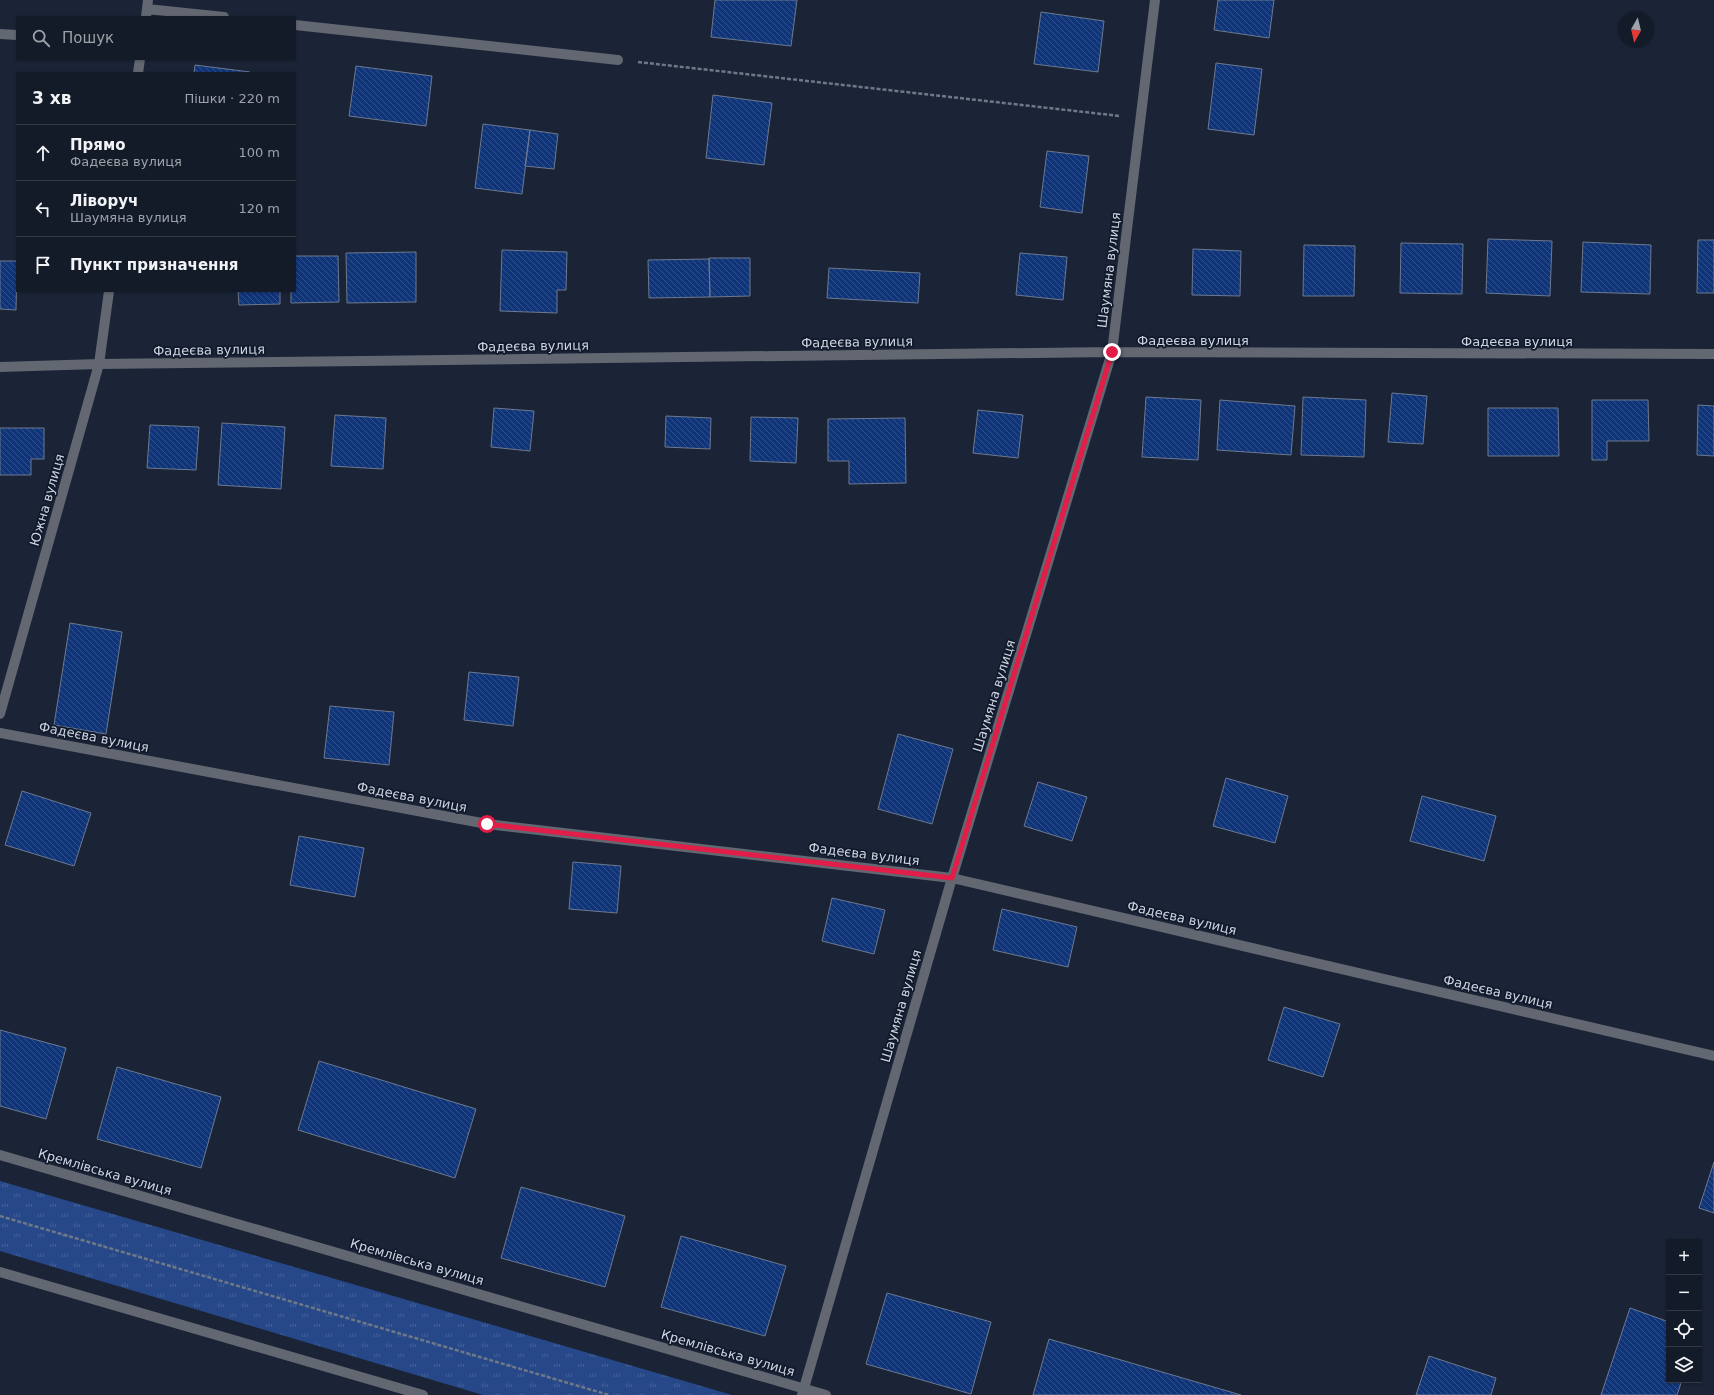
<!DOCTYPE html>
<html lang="uk">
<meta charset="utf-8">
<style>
:root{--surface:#141b28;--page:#212834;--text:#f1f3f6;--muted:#9da1a8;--line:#333945}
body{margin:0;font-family:"DejaVu Sans",sans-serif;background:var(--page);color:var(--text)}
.controls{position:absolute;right:12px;bottom:12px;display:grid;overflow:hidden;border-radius:0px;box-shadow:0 1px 3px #0004}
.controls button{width:36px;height:36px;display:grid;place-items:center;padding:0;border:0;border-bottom:1px solid var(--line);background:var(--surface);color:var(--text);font:20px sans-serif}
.compass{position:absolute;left:1618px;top:12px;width:36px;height:36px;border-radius:50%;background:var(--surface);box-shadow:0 1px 3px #0004;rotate:188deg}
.stop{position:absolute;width:12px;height:12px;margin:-9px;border:3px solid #e11d48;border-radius:50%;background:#fff}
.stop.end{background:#e11d48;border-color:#fff;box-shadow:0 1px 4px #0008}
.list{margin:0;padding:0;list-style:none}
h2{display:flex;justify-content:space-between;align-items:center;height:52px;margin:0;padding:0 16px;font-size:17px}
h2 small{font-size:13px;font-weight:400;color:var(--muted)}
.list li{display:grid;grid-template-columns:26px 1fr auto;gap:12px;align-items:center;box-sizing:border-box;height:56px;padding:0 16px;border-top:1px solid var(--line)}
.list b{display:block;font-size:15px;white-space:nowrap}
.list p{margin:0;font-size:13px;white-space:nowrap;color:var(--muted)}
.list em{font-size:13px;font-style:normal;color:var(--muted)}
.icon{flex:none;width:22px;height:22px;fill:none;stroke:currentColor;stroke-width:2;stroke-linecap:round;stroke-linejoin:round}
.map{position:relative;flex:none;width:1714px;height:1395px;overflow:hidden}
.search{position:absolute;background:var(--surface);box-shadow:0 1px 3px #0004;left:16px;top:16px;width:280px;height:44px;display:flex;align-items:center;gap:10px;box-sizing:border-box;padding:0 14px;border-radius:0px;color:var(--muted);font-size:15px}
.panel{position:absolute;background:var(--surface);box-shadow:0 1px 3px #0004;left:16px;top:72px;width:280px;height:220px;border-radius:0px}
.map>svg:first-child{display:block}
.grass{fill:url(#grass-tufts)}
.building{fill:url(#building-back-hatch);stroke:#6c798f}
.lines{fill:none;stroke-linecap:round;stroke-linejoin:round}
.path{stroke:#6f7887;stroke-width:2.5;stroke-dasharray:4 2;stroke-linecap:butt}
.minor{stroke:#626771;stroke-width:10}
.route{stroke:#e11d48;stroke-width:5}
.labels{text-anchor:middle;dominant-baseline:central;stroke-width:3.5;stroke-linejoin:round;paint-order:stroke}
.street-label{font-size:13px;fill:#cdd4e0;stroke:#111a2c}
</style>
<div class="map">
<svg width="1714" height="1395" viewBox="0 0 1714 1395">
<defs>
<pattern id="grass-tufts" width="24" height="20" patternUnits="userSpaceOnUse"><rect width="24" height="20" fill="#274888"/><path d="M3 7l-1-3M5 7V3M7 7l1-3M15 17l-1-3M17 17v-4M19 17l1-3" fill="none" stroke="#456298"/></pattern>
<pattern id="building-back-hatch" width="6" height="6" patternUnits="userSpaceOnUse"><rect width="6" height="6" fill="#103478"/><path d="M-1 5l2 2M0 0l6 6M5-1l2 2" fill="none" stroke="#32508b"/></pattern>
</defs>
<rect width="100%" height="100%" fill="#1a2436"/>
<path class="grass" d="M 0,1181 L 732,1395 L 483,1395 L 0,1251 Z"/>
<path class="building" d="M 715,0 L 797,0 L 791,46 L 711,37 Z
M 1218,0 L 1274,0 L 1269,38 L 1214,30 Z
M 1041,12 L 1104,21 L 1098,72 L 1034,64 Z
M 1216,63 L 1262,69 L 1254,135 L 1208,129 Z
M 195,65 L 250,72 L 250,73 L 194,73 Z
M 356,66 L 432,76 L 426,126 L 349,116 Z
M 713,95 L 772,103 L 764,165 L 706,158 Z
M 483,124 L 530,130 L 522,194 L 475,188 Z
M 530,130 L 558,134 L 554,169 L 525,166 Z
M 1047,151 L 1089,156 L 1082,213 L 1040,207 Z
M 1488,239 L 1552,241 L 1550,296 L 1486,293 Z
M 1698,240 L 1714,240 L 1714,293 L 1697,293 Z
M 1583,242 L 1651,245 L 1650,294 L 1581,292 Z
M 1401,243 L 1463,244 L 1462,294 L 1400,293 Z
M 1304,245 L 1355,246 L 1354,296 L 1303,296 Z
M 1193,249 L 1241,251 L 1240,296 L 1192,295 Z
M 502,250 L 567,252 L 566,290 L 557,290 L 557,313 L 500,311 Z
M 416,252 L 416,302 L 347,303 L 346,253 Z
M 1020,253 L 1067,257 L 1063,300 L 1016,295 Z
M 295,256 L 338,256 L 339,302 L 291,303 L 291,291 L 295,291 Z
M 709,258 L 750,258 L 750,296 L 710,297 Z
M 709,259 L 710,297 L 649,298 L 648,260 Z
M 0,261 L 17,261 L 16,310 L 0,309 Z
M 829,268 L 920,273 L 918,303 L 827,298 Z
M 238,291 L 280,291 L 280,304 L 239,305 Z
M 1392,393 L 1427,396 L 1423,444 L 1388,442 Z
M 1146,397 L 1201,400 L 1198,460 L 1142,457 Z
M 1303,397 L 1366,400 L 1364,457 L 1301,455 Z
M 1220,400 L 1295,406 L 1291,455 L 1217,450 Z
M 1592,400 L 1648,400 L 1649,441 L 1607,441 L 1607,460 L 1592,460 Z
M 1698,405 L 1714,406 L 1714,456 L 1697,455 Z
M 494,408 L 534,411 L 530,451 L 491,447 Z
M 1488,408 L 1558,408 L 1559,456 L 1488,456 Z
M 978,410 L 1023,415 L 1018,458 L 973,453 Z
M 335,415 L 386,418 L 383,469 L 331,466 Z
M 666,416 L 711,418 L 710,449 L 665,447 Z
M 751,417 L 798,418 L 796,463 L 750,461 Z
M 905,418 L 906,483 L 849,484 L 849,461 L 828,461 L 828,419 Z
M 222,423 L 285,427 L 281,489 L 218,485 Z
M 150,425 L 199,427 L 196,470 L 147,468 Z
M 0,428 L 44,428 L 44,459 L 31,459 L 31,475 L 0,475 Z
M 70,623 L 122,632 L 106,734 L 54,725 Z
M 469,672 L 519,677 L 513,726 L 464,720 Z
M 330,706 L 394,712 L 389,765 L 324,758 Z
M 898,734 L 953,749 L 932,824 L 878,809 Z
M 1226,778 L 1288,796 L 1275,843 L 1213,826 Z
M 1038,782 L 1087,797 L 1072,841 L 1024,826 Z
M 22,791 L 91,813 L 74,866 L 5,845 Z
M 1422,796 L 1496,816 L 1484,861 L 1410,841 Z
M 299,836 L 364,848 L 355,897 L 290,885 Z
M 573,862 L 621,866 L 617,913 L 569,909 Z
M 832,898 L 885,910 L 874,954 L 822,941 Z
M 1002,909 L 1077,927 L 1068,967 L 993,950 Z
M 1284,1007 L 1340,1024 L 1323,1077 L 1268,1060 Z
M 0,1030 L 66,1048 L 46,1119 L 0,1106 Z
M 319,1061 L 476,1109 L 455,1178 L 298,1130 Z
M 117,1067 L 221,1097 L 201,1168 L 97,1139 Z
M 1714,1162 L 1714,1213 L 1699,1208 Z
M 521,1187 L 625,1216 L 605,1287 L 501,1258 Z
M 681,1236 L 786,1266 L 765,1336 L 661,1307 Z
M 887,1293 L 991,1322 L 971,1394 L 866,1364 Z
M 1630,1308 L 1669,1322 L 1669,1380 L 1682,1380 L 1677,1395 L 1601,1395 Z
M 1049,1339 L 1241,1395 L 1033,1395 Z
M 1429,1356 L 1496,1378 L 1491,1395 L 1416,1395 Z"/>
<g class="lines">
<path class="path" d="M 638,62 L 1120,116
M 0,1216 L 609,1395"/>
<path class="minor" d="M 147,9 L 224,17
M 146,17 L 148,0
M 295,25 L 618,60
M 0,34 L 17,35
M 138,73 L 140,59
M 0,367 L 99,364 L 1112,352 L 1714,354
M 0,714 L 99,364 L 109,291
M 0,733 L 487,824 L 952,878 L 1714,1056
M 0,1155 L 826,1395
M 0,1272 L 423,1395
M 802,1395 L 952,878 L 1112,352 L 1155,0"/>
</g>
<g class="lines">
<path class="route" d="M 487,824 L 952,878 L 1112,352"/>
</g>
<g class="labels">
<g class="street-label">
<text transform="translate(1109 270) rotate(-83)">Шаумяна вулиця</text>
<text x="1193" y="340">Фадеєва вулиця</text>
<text x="1517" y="341">Фадеєва вулиця</text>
<text transform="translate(857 342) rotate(-1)">Фадеєва вулиця</text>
<text transform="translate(533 346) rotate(-1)">Фадеєва вулиця</text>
<text transform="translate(209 350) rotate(-1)">Фадеєва вулиця</text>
<text transform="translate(47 500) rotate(-74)">Южна вулиця</text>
<text transform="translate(994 696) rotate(-73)">Шаумяна вулиця</text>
<text transform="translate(94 737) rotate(11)">Фадеєва вулиця</text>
<text transform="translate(412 797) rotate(11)">Фадеєва вулиця</text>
<text transform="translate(864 854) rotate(7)">Фадеєва вулиця</text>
<text transform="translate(1182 918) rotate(13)">Фадеєва вулиця</text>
<text transform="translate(1498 992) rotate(13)">Фадеєва вулиця</text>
<text transform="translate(901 1006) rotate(-74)">Шаумяна вулиця</text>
<text transform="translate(105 1172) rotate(16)">Кремлівська вулиця</text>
<text transform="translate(417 1262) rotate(16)">Кремлівська вулиця</text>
<text transform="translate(728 1353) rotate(16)">Кремлівська вулиця</text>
</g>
</g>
</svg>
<div class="controls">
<button>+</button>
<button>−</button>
<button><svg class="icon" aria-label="locate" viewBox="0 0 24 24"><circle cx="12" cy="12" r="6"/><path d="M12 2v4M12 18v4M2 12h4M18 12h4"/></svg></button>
<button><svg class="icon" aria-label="layers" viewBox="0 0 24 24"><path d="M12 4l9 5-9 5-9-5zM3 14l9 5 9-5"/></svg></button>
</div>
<svg class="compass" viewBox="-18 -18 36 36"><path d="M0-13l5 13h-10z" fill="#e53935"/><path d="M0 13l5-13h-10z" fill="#9da1a8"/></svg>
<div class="stop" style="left:487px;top:824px"></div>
<div class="stop end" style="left:1112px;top:352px"></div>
<div class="search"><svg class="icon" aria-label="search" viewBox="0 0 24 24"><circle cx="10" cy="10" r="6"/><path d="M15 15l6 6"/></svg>Пошук</div>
<section class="panel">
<h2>3 хв<small>Пішки · 220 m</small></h2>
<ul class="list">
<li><svg class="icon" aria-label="ahead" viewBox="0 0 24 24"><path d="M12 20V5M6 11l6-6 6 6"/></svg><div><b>Прямо</b><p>Фадеєва вулиця</p></div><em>100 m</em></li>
<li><svg class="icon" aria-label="left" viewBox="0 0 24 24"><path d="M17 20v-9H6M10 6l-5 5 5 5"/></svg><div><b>Ліворуч</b><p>Шаумяна вулиця</p></div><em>120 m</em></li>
<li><svg class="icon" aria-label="arrive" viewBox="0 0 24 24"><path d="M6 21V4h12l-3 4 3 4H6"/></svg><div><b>Пункт призначення</b></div></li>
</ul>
</section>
</div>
